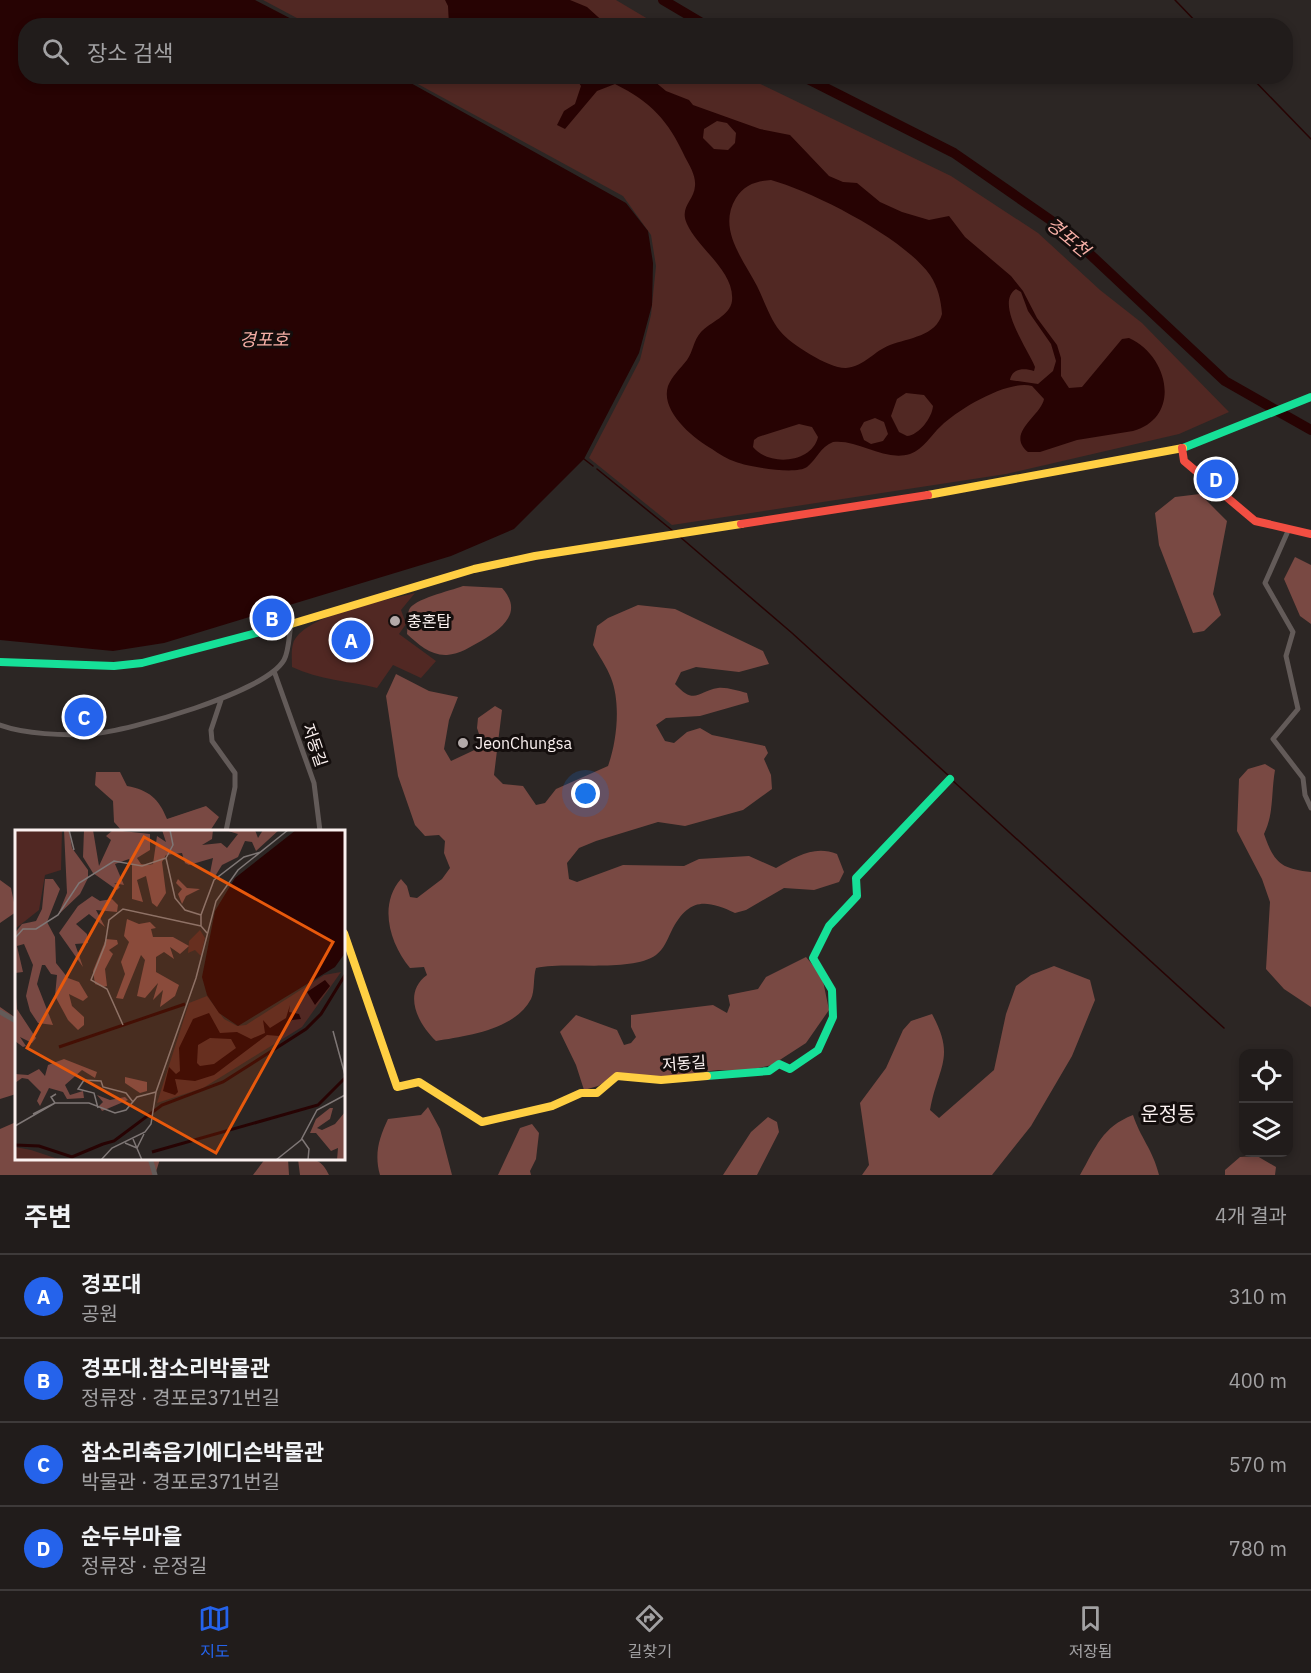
<!DOCTYPE html>
<html lang="ko">
<meta charset="utf-8">
<style>
:root{--surface:#211c1b;--page:#2d2928;--text:#f1f3f6;--muted:#a2a1a3;--line:#3e3a3a;--accent:#2563eb}
body{margin:0;font-family:"IBM Plex Sans","Noto Sans KR",sans-serif;background:var(--page);color:var(--text)}
.controls{position:absolute;right:18px;bottom:18px;display:grid;overflow:hidden;border-radius:12px;box-shadow:0 3px 9px #0003}
.controls button{width:54px;height:54px;display:grid;place-items:center;padding:0;border:0;border-bottom:2px solid var(--line);background:var(--surface);color:var(--text);font:30px sans-serif}
.you{position:absolute;left:586px;top:794px;width:21px;height:21px;margin:-15px;border:4px solid #fff;border-radius:50%;background:#1a73e8;box-shadow:0 0 0 9px #1a73e833}
.badge{display:grid;place-items:center;width:39px;height:39px;border-radius:50%;background:var(--accent);color:#fff;font-size:20px;font-weight:700}
.pin{position:absolute;translate:-50% -50%;border:3px solid #fff;box-shadow:0 2px 6px #0006}
.list{margin:0;padding:0;list-style:none}
h2{display:flex;justify-content:space-between;align-items:center;height:78px;margin:0;padding:0 24px;font-size:26px}
h2 small{font-size:20px;font-weight:400;color:var(--muted)}
.list li{display:grid;grid-template-columns:39px 1fr auto;gap:18px;align-items:center;box-sizing:border-box;height:84px;padding:0 24px;border-top:2px solid var(--line)}
.list b{display:block;font-size:22px;white-space:nowrap}
.list p{margin:0;font-size:20px;white-space:nowrap;color:var(--muted)}
.list em{font-size:20px;font-style:normal;color:var(--muted)}
.icon{flex:none;width:33px;height:33px;fill:none;stroke:currentColor;stroke-width:2;stroke-linecap:round;stroke-linejoin:round}
.map{position:relative;flex:none;width:1311px;height:1175px;overflow:hidden}
.search{position:absolute;background:var(--surface);box-shadow:0 3px 9px #0003;left:18px;right:18px;top:18px;height:66px;display:flex;align-items:center;gap:15px;box-sizing:border-box;padding:0 21px;border-radius:24px;color:var(--muted);font-size:22px}
.sheet{height:414px;background:var(--surface)}
nav{display:flex;justify-content:space-around;align-items:center;box-sizing:border-box;height:84px;border-top:2px solid var(--line);background:var(--surface);font-size:16px;color:var(--muted)}
nav a{display:grid;justify-items:center;gap:3px}
nav .on{color:var(--accent)}
.map>svg:first-child{display:block}
.green{fill:#512823}
.forest{fill:#794943}
.water{fill:#270303;fill-rule:evenodd}
.lines{fill:none;stroke-linecap:round;stroke-linejoin:round}
.stream{stroke:#270303;stroke-width:1.5}
.river{stroke:#270303;stroke-width:10}
.street{stroke:#635b59;stroke-width:5}
.fast{stroke:#16e098;stroke-width:8}
.slow{stroke:#ffcf43;stroke-width:8}
.jam{stroke:#f24e42;stroke-width:8}
.poi-dot{fill:#b3aaa9;stroke:#140e0d;stroke-width:2}
.labels{text-anchor:middle;dominant-baseline:central;stroke-width:6;stroke-linejoin:round;paint-order:stroke}
.poi-label{font-size:16px;fill:#fbf1f0;stroke:#140e0d;text-anchor:start}
.street-label{font-size:16px;fill:#fbf1f0;stroke:#140e0d}
.water-label{font-size:18px;font-style:italic;fill:#f5afa6;stroke:#140e0d}
.quarter-label{font-size:20px;fill:#fbf1f0;stroke:#140e0d}
.inset-river{fill:none;stroke:#270303;stroke-width:3}
.inset-road{fill:none;stroke:#7f7776;stroke-width:1.5}
.view{fill:#e8590c;fill-opacity:0.15;stroke:#e8590c;stroke-width:3}
.inset-edge{fill:none;stroke:#fbf1f0;stroke-width:3}
</style>
<div class="map">
<svg width="1311" height="1175" viewBox="0 0 1311 1175">
<rect width="100%" height="100%" fill="#2c2624"/>
<path class="green" d="M 263,0 L 616,0 L 658,25 L 310,25 Z
M 405,77 L 746,77 L 951,176 L 1038,233 L 1100,290 L 1142,323 L 1229,412 L 1179,434 L 1006,474 L 672,525 L 589,458 L 640,360 L 651,315 L 656,266 L 651,235 L 623,196 Z
M 415,593 L 401,610 L 406,624 L 399,634 L 436,661 L 421,678 L 393,665 L 377,688 C 349,681 319,680 292,667 C 292,660 291,650 293,644 C 301,615 388,600 415,593 Z"/>
<path class="forest" d="M 1200,494 L 1227,521 L 1213,594 L 1221,615 L 1204,631 L 1193,633 L 1159,545 L 1155,513 L 1175,497 Z
M 1295,557 L 1311,565 L 1311,624 L 1300,616 L 1284,579 Z
M 463,586 L 502,588 C 524,612 502,629 481,641 C 470,647 460,654 447,655 C 431,656 418,644 407,634 C 408,626 406,617 409,610 C 413,599 450,591 463,586 Z
M 638,605 L 675,609 L 763,651 L 769,664 L 739,672 L 696,667 L 681,672 L 675,684 C 695,706 698,691 718,688 C 727,687 738,691 747,693 L 749,702 L 700,716 L 666,718 L 656,725 L 665,741 L 674,743 L 687,732 L 700,728 L 712,735 L 765,746 L 768,753 L 764,759 L 771,775 L 772,789 L 743,810 L 685,826 L 658,822 L 596,841 L 579,848 L 567,863 L 569,879 L 577,882 L 623,865 L 684,866 L 699,859 L 749,856 L 776,868 C 796,857 814,845 837,854 L 844,872 L 839,882 L 814,890 L 784,888 L 746,910 L 735,913 C 705,899 688,898 671,932 C 667,940 664,949 656,955 C 630,973 567,961 536,968 C 533,977 535,991 531,999 C 515,1030 466,1036 436,1041 C 418,1024 402,993 427,975 L 424,967 L 410,968 C 390,944 378,905 401,879 L 407,886 L 410,897 L 417,898 L 442,879 L 450,868 L 444,853 L 445,841 L 439,835 L 425,836 L 415,825 L 398,776 L 386,696 L 396,674 L 429,691 L 458,697 L 449,720 L 444,749 L 451,761 L 483,746 L 477,728 L 478,718 L 495,706 L 502,710 L 494,775 L 503,784 L 523,786 L 536,805 L 545,803 L 556,789 L 608,766 C 617,741 621,703 611,678 C 607,667 599,656 593,645 L 597,626 L 608,618 Z
M 1265,764 L 1275,770 C 1271,793 1274,814 1264,834 C 1274,863 1281,869 1311,872 L 1311,1007 L 1284,989 L 1266,969 L 1270,902 L 1262,879 L 1237,831 L 1239,779 L 1248,769 Z
M 96,772 L 120,772 L 127,786 C 149,790 159,799 167,819 L 206,806 L 219,817 L 210,831 L 122,831 L 114,822 L 113,801 L 95,785 Z
M 0,880 L 11,888 L 16,912 L 0,923 Z
M 806,957 L 822,976 L 829,1010 L 806,1043 L 772,1065 L 744,1071 L 718,1070 L 664,1077 L 619,1073 L 598,1086 L 584,1090 L 576,1065 L 560,1032 L 576,1015 L 617,1030 L 624,1045 L 631,1043 L 636,1037 L 631,1027 L 631,1015 L 713,1005 L 727,1013 L 730,1005 L 728,995 L 758,989 L 766,977 Z
M 1054,966 L 1090,980 L 1095,1000 L 1072,1056 L 1031,1126 L 992,1175 L 862,1175 L 869,1165 L 860,1103 L 886,1068 L 903,1030 L 911,1021 L 932,1014 C 956,1058 938,1066 930,1110 L 939,1118 L 994,1070 L 1006,1014 L 1016,986 L 1031,975 Z
M 0,1007 L 16,1018 L 16,1094 L 0,1099 Z
M 428,1107 L 440,1129 L 452,1175 L 380,1175 C 374,1154 379,1138 388,1119 L 421,1115 Z
M 1133,1115 C 1140,1137 1153,1150 1159,1175 L 1080,1175 C 1096,1147 1102,1127 1133,1115 Z
M 768,1117 L 777,1122 L 779,1132 L 757,1175 L 723,1175 L 751,1132 Z
M 16,1122 L 16,1158 L 160,1159 L 155,1175 L 0,1175 L 0,1129 Z
M 532,1124 L 539,1133 L 536,1159 L 530,1171 L 531,1175 L 498,1175 L 520,1128 Z
M 1257,1156 L 1276,1167 L 1275,1175 L 1225,1175 L 1225,1170 L 1240,1157 Z
M 265,1159 L 288,1159 L 289,1175 L 253,1175 Z
M 298,1159 C 315,1158 322,1160 329,1175 L 300,1175 Z"/>
<path class="water" d="M 0,0 L 255,0 L 303,25 L 26,26 L 26,76 L 400,77 L 626,203 L 648,231 L 653,263 L 652,305 L 639,353 L 584,459 L 514,529 L 451,556 L 164,643 L 113,651 L 0,640 Z
M 445,0 L 570,0 L 587,7 L 607,25 L 487,26 L 486,22 L 480,25 L 449,25 L 448,6 Z
M 648,76 L 666,91 L 689,100 L 693,105 L 760,129 L 790,135 L 829,176 L 843,182 L 857,183 L 880,202 L 902,212 L 929,220 L 949,216 L 965,237 L 1011,276 L 1023,291 L 1037,318 L 1057,345 L 1061,358 L 1061,376 L 1069,388 L 1082,387 L 1122,339 L 1129,338 C 1169,356 1182,417 1133,431 L 1077,440 L 1040,452 L 1028,452 C 1005,433 1041,416 1044,399 L 1032,386 C 1009,379 958,409 941,426 C 931,435 924,449 910,454 C 884,462 859,439 833,442 C 820,447 817,459 807,467 C 796,475 749,467 736,462 C 727,459 719,454 712,449 C 693,438 660,411 668,386 C 672,376 680,369 687,360 C 693,352 693,341 701,332 C 710,322 730,316 732,301 C 735,271 698,249 687,224 C 679,207 694,201 695,186 C 696,176 690,166 685,157 C 668,120 651,102 615,84 L 597,91 L 565,129 L 557,125 L 564,111 L 575,104 L 581,86 L 575,77 ZM 717,121 L 727,123 L 736,133 L 735,143 L 728,150 L 714,149 L 703,138 L 704,129 ZM 771,180 C 814,192 904,238 930,275 C 938,287 941,300 942,314 C 936,336 909,338 890,345 C 874,351 865,366 846,368 C 830,369 790,344 780,331 C 770,319 764,300 757,286 C 743,259 717,229 736,198 C 744,185 756,181 771,180 ZM 1016,289 L 1021,292 L 1028,311 L 1051,344 L 1056,361 L 1053,371 L 1038,384 L 1010,380 C 1012,368 1024,368 1034,371 L 1035,367 C 1029,351 994,303 1016,289 ZM 906,393 L 924,395 L 933,406 C 932,418 919,435 907,436 L 899,432 L 891,416 L 897,399 ZM 875,418 L 884,422 L 888,434 L 883,441 L 871,444 L 864,440 L 860,429 L 864,422 ZM 799,424 L 812,427 L 818,437 C 812,463 769,467 753,447 L 754,440 L 758,437 Z"/>
<g class="lines">
<path class="stream" d="M 1175,0 L 1200,26
M 1250,76 L 1311,139
M 584,459 L 593,466
M 597,469 L 673,531
M 679,536 L 792,633 L 949,776
M 952,780 L 1224,1028"/>
<path class="river" d="M 663,0 L 707,26
M 802,76 L 954,153 L 1062,228 L 1225,381 L 1311,430"/>
<path class="street" d="M 1288,531 L 1265,583 L 1293,632 L 1286,656 L 1298,709 L 1273,739 L 1303,778 L 1305,795 L 1311,808
M 274,671 L 314,783 L 320,831
M 221,700 L 211,730 L 212,741 L 235,773 L 235,787 L 226,831
M 0,725 C 25,734 64,736 91,734 C 129,731 265,693 284,660 C 289,651 289,635 291,624
M 0,1012 L 16,1021
M 150,1158 L 155,1175"/>
<path class="fast" d="M 1183,448 L 1311,397
M 0,662 L 114,666 L 142,663 L 291,624
M 707,1076 L 769,1071 L 779,1064 L 790,1069 L 818,1050 L 833,1017 L 832,990 L 813,958 L 829,926 L 857,896 L 856,878 L 950,779"/>
<path class="slow" d="M 928,495 L 1183,448
M 291,624 L 474,569 L 535,556 L 741,524
M 344,933 L 397,1087 L 419,1082 L 482,1122 L 552,1106 L 581,1093 L 597,1093 L 617,1076 L 661,1080 L 707,1076"/>
<path class="jam" d="M 1182,448 L 1184,461 L 1255,521 L 1311,534
M 741,524 L 928,495"/>
</g>
<g class="poi-dot">
<circle cx="395" cy="621" r="6"/>
<circle cx="463" cy="743" r="6"/>
</g>
<g class="labels">
<g class="poi-label">
<text x="407" y="621">충혼탑</text>
<text x="475" y="743">JeonChungsa</text>
</g>
<g class="street-label">
<text transform="translate(315 745) rotate(71)">저동길</text>
<text transform="translate(684 1063) rotate(-4)">저동길</text>
</g>
<g class="water-label">
<text transform="translate(1068 237) rotate(40)">경포천</text>
<text x="264" y="339">경포호</text>
</g>
<g class="quarter-label">
<text x="1168" y="1113">운정동</text>
</g>
</g>
<g transform="translate(15 830)">
<rect width="330" height="330" fill="#2c2624"/>
<path d="M 0,0 L 47,0 L 46,40 L 30,45 L 24,80 L 0,99 ZM 185,100 L 190,108 L 186,126 L 180,120 L 173,123 L 174,111 ZM 326,142 L 287,197 L 188,258 L 142,273 L 174,173 L 192,166 L 209,189 L 222,196 L 231,195 L 309,145 ZM 0,317 L 16,320 L 46,330 L 0,330 Z" fill="#512823"/>
<path d="M 49,0 L 54,0 L 57,18 L 73,40 L 73,48 L 65,64 L 43,85 L 52,63 ZM 69,0 L 78,0 L 84,36 L 96,10 L 91,6 L 98,0 L 135,4 L 135,20 L 122,28 L 126,34 L 133,35 L 138,34 L 142,6 L 151,12 L 147,0 L 198,0 L 197,9 L 187,15 L 206,13 L 212,18 L 223,4 L 210,0 L 240,0 L 243,8 L 248,0 L 264,0 L 241,21 L 237,12 L 230,11 L 223,27 L 207,35 L 199,48 L 195,43 L 198,28 L 174,35 L 170,33 L 167,23 L 151,25 L 147,32 L 151,63 L 142,77 L 137,73 L 131,46 L 122,50 L 128,72 L 117,69 L 117,35 L 114,29 L 100,34 L 109,55 L 99,53 L 105,57 L 102,60 L 78,43 L 68,27 ZM 30,49 L 38,49 L 45,59 L 32,92 L 40,107 L 41,133 L 53,148 L 64,152 L 73,167 L 68,171 L 54,164 L 57,176 L 69,187 L 69,195 L 63,200 L 53,190 L 40,166 L 42,145 L 36,144 L 30,135 L 27,135 L 22,154 L 38,195 L 23,193 L 15,181 L 11,166 L 18,135 L 9,114 L 2,116 L 8,142 L 0,143 L 0,103 L 7,94 L 21,91 L 27,79 ZM 163,49 L 172,58 L 185,59 L 171,66 L 167,74 L 163,64 L 167,59 L 161,53 ZM 77,66 L 85,71 L 97,69 L 103,75 L 102,82 L 81,80 L 90,97 L 74,84 L 61,94 L 72,104 L 73,113 L 60,114 L 68,137 L 44,103 L 63,76 ZM 112,89 L 124,94 L 135,92 L 141,98 L 136,99 L 138,107 L 158,107 L 174,116 L 165,124 L 155,117 L 159,129 L 149,122 L 141,127 L 141,142 L 164,155 L 160,166 L 145,177 L 148,160 L 138,170 L 143,153 L 130,168 L 122,166 L 130,130 L 126,125 L 108,169 L 101,168 L 110,144 L 106,132 L 114,112 L 109,106 ZM 91,109 L 102,110 L 103,114 L 94,120 L 98,124 L 90,139 L 92,156 L 88,157 L 80,154 L 78,141 ZM 0,155 L 2,179 L 21,208 L 17,213 L 5,207 L 11,216 L 8,217 L 0,211 ZM 49,229 L 82,242 L 80,248 L 67,240 L 50,255 L 55,265 L 68,261 L 69,268 L 52,269 L 48,262 L 34,258 L 25,276 L 22,271 L 26,262 L 13,249 L 7,248 L 0,253 L 0,244 L 13,245 L 24,239 L 30,246 L 33,235 ZM 110,247 L 132,252 L 132,261 L 125,263 L 110,253 ZM 82,265 L 95,270 L 110,267 L 113,270 L 87,281 L 84,276 L 88,272 ZM 315,278 L 318,278 L 315,289 L 302,298 L 307,300 L 320,294 L 330,282 L 330,330 L 322,330 L 323,318 L 316,321 L 301,303 L 295,303 L 301,289 Z" fill="#794943"/>
<path d="M 281,0 L 330,0 L 330,123 L 320,137 L 223,196 L 204,183 L 192,165 L 187,147 L 200,81 L 220,48 ZM 310,150 L 315,156 L 300,175 L 292,162 ZM 275,175 L 274,182 L 284,184 L 286,189 L 277,190 L 264,206 L 252,205 L 199,245 L 180,251 L 160,249 L 163,262 L 160,265 L 148,261 L 154,237 L 161,244 L 165,241 L 164,218 L 178,189 L 194,183 L 205,203 L 222,202 L 236,209 L 250,203 L 248,190 L 255,198 L 271,188 ZM 195,208 L 216,209 L 221,218 L 199,234 L 185,236 L 182,233 L 183,215 Z" fill="#270303" fill-rule="evenodd"/>
<path class="inset-river" d="M 44,217 L 170,174M 88,314 L 99,311 L 147,275 L 208,252 L 291,199 L 306,184 L 330,145M 0,315 L 24,316 L 57,327 L 88,314M 137,322 L 303,275 L 330,248"/>
<path class="inset-road" d="M 54,0 L 59,20M 155,0 L 158,15 L 151,28 L 160,68 L 170,80 L 186,85M 192,103 L 186,96 L 186,85 L 199,50 L 229,27 L 246,22M 0,108 L 8,99 L 21,99 L 43,85 L 64,53 L 99,31 L 127,36 L 151,28M 108,195 L 92,159 L 76,150 L 90,115 L 94,90 L 108,79 L 186,96M 318,201 L 330,245M 83,278 L 79,263 L 63,259 L 69,250 L 86,251 L 88,257 L 111,263 L 118,272M 18,284 L 40,273 L 36,267 L 41,264M 0,296 L 40,273 L 74,273 L 100,283 L 111,280 L 122,267 L 141,262M 118,309 L 127,330M 287,309 L 294,319 L 293,330M 110,313 L 122,318 L 129,304M 86,330 L 97,318 L 130,302 L 136,294 L 141,262 L 181,148 L 201,71 L 223,40 L 273,0M 261,330 L 286,310 L 302,280 L 330,265"/>
<path class="view" d="M 129,7 L 318,112 L 201,323 L 12,218 Z"/>
<rect width="330" height="330" class="inset-edge"/>
</g>
</svg>
<div class="controls">
<button><svg class="icon" aria-label="locate" viewBox="0 0 24 24"><circle cx="12" cy="12" r="6"/><path d="M12 2v4M12 18v4M2 12h4M18 12h4"/></svg></button>
<button><svg class="icon" aria-label="layers" viewBox="0 0 24 24"><path d="M12 4l9 5-9 5-9-5zM3 14l9 5 9-5"/></svg></button>
</div>
<div class="you"></div>
<div class="pin badge" style="left:351px;top:640px">A</div>
<div class="pin badge" style="left:272px;top:618px">B</div>
<div class="pin badge" style="left:84px;top:717px">C</div>
<div class="pin badge" style="left:1216px;top:479px">D</div>
<div class="search"><svg class="icon" aria-label="search" viewBox="0 0 24 24"><circle cx="10" cy="10" r="6"/><path d="M15 15l6 6"/></svg>장소 검색</div>
</div>
<section class="sheet">
<h2>주변<small>4개 결과</small></h2>
<ul class="list">
<li><span class="badge">A</span><div><b>경포대</b><p>공원</p></div><em>310 m</em></li>
<li><span class="badge">B</span><div><b>경포대.참소리박물관</b><p>정류장 · 경포로371번길</p></div><em>400 m</em></li>
<li><span class="badge">C</span><div><b>참소리축음기에디슨박물관</b><p>박물관 · 경포로371번길</p></div><em>570 m</em></li>
<li><span class="badge">D</span><div><b>순두부마을</b><p>정류장 · 운정길</p></div><em>780 m</em></li>
</ul>
</section>
<nav>
<a class="on"><svg class="icon" aria-label="map" viewBox="0 0 24 24"><path d="M3 6l6-2 6 2 6-2v14l-6 2-6-2-6 2zM9 4v14M15 6v14"/></svg>지도</a>
<a><svg class="icon" aria-label="directions" viewBox="0 0 24 24"><path d="M12 3l9 9-9 9-9-9zM9 14v-3h6M13 9l2 2-2 2"/></svg>길찾기</a>
<a><svg class="icon" aria-label="saved" viewBox="0 0 24 24"><path d="M7 4h10v16l-5-4-5 4z"/></svg>저장됨</a>
</nav>
